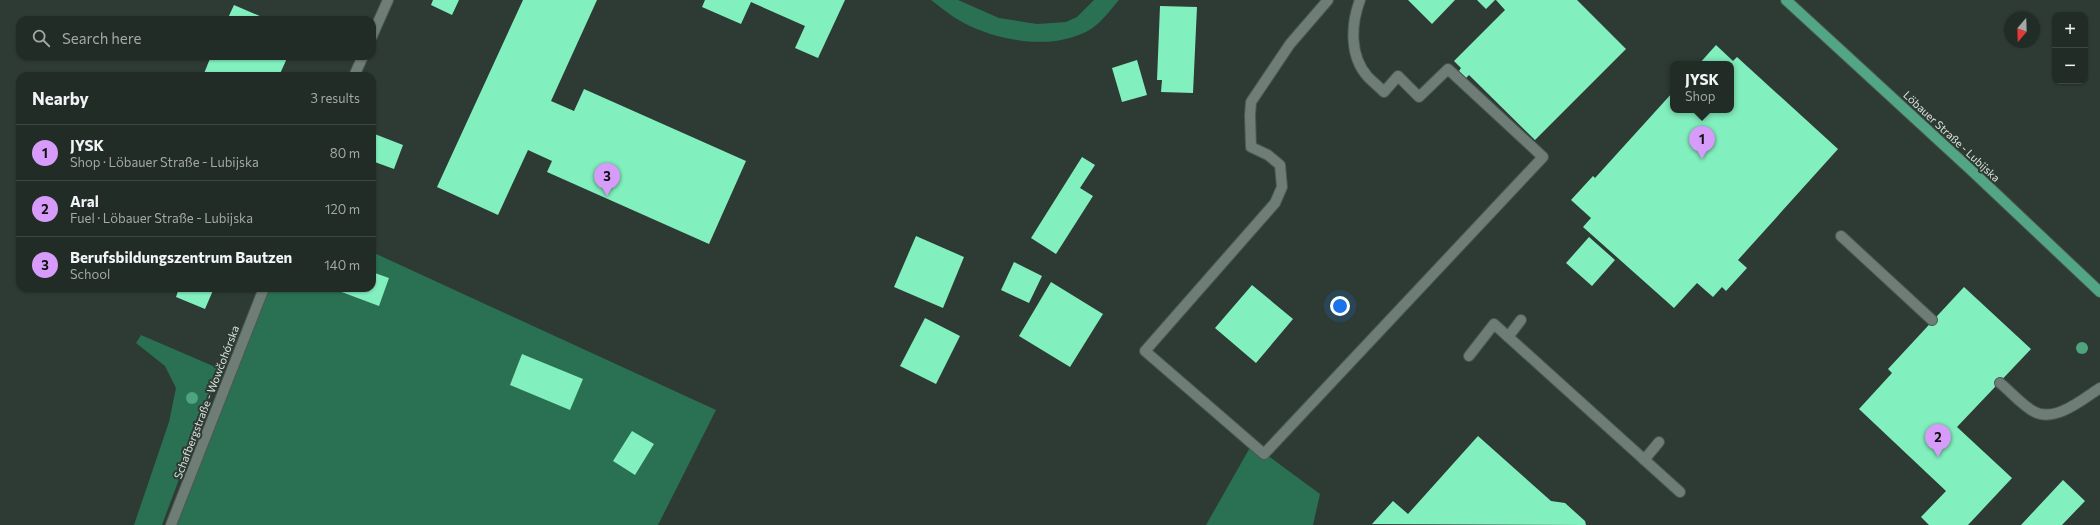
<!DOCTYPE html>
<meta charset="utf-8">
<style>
:root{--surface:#222c27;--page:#2e3833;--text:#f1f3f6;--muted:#a2a7a7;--line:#3f4844;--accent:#d79bf9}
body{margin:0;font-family:Commissioner,sans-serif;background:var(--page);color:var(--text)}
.controls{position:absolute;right:12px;top:12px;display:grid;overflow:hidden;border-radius:8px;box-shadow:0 1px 3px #0004}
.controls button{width:36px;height:36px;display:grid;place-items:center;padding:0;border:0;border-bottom:1px solid var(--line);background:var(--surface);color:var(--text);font:20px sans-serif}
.compass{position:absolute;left:2004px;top:12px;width:36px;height:36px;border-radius:50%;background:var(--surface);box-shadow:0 1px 3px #0004;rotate:199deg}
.you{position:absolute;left:1340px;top:306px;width:14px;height:14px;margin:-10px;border:3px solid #fff;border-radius:50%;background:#1a73e8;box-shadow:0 0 0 6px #1a73e833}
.badge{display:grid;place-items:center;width:26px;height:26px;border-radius:50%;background:var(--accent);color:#111;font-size:13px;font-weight:700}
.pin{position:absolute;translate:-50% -33px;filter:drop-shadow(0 1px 2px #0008)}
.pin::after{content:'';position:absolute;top:21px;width:14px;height:12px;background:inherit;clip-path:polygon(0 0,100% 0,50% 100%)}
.popup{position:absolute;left:1670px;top:61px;width:64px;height:52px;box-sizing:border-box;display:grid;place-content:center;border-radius:8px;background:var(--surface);filter:drop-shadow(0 1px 3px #0005);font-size:13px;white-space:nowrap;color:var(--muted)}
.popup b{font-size:15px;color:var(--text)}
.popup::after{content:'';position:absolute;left:50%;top:100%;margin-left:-8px;border:8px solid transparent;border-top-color:var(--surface)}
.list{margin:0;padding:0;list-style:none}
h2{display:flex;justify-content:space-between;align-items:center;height:52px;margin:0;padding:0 16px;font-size:17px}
h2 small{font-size:13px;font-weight:400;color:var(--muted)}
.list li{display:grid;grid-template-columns:26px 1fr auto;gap:12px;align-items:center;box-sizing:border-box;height:56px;padding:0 16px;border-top:1px solid var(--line)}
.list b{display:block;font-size:15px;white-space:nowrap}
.list p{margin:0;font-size:13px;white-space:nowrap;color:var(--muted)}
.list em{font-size:13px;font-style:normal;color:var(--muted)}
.icon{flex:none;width:22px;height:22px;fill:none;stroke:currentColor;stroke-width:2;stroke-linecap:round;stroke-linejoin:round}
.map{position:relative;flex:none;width:2100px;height:525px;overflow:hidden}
.search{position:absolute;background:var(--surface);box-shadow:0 1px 3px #0004;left:16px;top:16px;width:360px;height:44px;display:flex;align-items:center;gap:10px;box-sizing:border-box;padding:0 14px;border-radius:12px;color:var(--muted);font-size:15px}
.panel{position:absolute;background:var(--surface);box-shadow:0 1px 3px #0004;left:16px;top:72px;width:360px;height:220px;border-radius:12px}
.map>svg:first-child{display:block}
.green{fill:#2a7053}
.building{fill:#82efbe}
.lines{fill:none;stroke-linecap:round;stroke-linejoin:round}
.service-casing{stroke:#4c5852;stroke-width:12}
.minor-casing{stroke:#4c5852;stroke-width:12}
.primary-casing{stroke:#4c5852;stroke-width:12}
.service{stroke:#6e7d75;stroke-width:10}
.minor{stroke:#6e7d75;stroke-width:10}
.primary{stroke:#52a685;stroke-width:10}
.tree{fill:#4da47f}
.labels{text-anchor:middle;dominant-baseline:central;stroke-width:4;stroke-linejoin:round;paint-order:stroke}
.street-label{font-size:11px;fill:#dae2de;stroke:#2e3b34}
</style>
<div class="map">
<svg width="2100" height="525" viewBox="0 0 2100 525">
<rect width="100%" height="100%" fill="#2e3b34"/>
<path class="green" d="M 931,0 L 958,0 L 999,18 L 1037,24 L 1066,22 L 1077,17 L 1094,0 L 1119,0 C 1111,9 1102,22 1091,29 C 1055,51 1000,42 964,23 C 952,17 942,8 931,0 Z
M 372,252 L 716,410 L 658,525 L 171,525 L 264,288 L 372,288 Z
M 141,335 L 220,369 L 162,525 L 134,525 L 169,422 L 176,388 L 165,366 L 136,343 Z
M 1252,444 L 1320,494 L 1313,525 L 1206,525 Z"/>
<path class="building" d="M 433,0 L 459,0 L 452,15 L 431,5 Z
M 523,0 L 597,0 L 551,101 L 574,111 L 584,89 L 746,161 L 709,244 L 547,172 L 552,161 L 528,150 L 498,215 L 437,187 Z
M 705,0 L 845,0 L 818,58 L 795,48 L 805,26 L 751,2 L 741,24 L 702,7 Z
M 1408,0 L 1455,0 L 1432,24 Z
M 1477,0 L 1495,0 L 1486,9 Z
M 1496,0 L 1577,0 L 1626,49 L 1535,140 L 1469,75 L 1466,78 L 1459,71 L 1461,68 L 1454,61 L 1505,10 Z
M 234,5 L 269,20 L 227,20 Z
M 1160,6 L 1197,7 L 1193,93 L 1161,92 L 1162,80 L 1157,80 Z
M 1716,45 L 1733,61 L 1737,57 L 1838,149 L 1738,260 L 1747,268 L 1726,291 L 1722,287 L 1713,297 L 1697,283 L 1674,308 L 1583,227 L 1591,218 L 1571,200 L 1593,176 L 1595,178 L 1673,92 L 1673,110 L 1731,110 L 1731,64 L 1699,64 Z
M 211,56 L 288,56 L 279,76 L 203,76 Z
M 1137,60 L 1147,95 L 1122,102 L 1112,68 Z
M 372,133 L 403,145 L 394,169 L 372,161 Z
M 1082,157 L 1095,165 L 1080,188 L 1093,196 L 1056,254 L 1031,238 Z
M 916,236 L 964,257 L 943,308 L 894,287 Z
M 1589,237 L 1615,260 L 1592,286 L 1566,263 Z
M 1014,262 L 1042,276 L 1029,303 L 1001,290 Z
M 372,272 L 389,278 L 379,306 L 331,288 L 372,288 Z
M 1051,282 L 1103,314 L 1070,367 L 1019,336 Z
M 1252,285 L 1293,319 L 1256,363 L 1215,328 Z
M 1964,287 L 2031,349 L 1957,427 L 2012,478 L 1968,525 L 1929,525 L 1921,517 L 1946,491 L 1859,409 L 1892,373 L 1888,369 Z
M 179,288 L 214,288 L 205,309 L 176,297 Z
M 925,318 L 960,336 L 936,384 L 900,366 Z
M 522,354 L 583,379 L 570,410 L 510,385 Z
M 632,431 L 654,444 L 635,475 L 613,461 Z
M 1478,436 L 1551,501 L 1565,503 L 1585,521 L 1586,525 L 1372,524 L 1393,501 L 1408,514 Z
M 2063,480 L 2085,501 L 2062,525 L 2021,525 Z"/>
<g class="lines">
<g class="service-casing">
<path id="service" d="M 1328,0 L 1290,44 L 1251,102 L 1250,115 L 1251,147 L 1268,155 L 1280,165 L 1282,187 L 1275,203 L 1145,351 L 1264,454 L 1543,157 L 1448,69 L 1419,97 L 1398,76 L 1384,92 C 1379,87 1373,82 1368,77 C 1349,56 1351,24 1360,0
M 1841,236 L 1932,320
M 1508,337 L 1521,320
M 1469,356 L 1494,324 L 1680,492
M 2000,383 C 2011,392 2022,405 2033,411 C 2054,424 2083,399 2100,388
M 1644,460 L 1659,442"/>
</g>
<g class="minor-casing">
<path id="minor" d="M 372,36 L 388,0
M 354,76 L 363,56
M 171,525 L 264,288"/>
</g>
<g class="primary-casing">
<path id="primary" d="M 1786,0 L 1971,170 L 2100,292"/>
</g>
<use href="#service" class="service"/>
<use href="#minor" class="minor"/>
<use href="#primary" class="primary"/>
</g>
<g class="tree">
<circle cx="2082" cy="348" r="6"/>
<circle cx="192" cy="398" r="6"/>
</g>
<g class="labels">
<g class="street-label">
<text transform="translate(1952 136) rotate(43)">Löbauer Straße - Lubijska</text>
<text transform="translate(206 402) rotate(-69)">Schafbergstraße - Wowčohórska</text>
</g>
</g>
</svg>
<div class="controls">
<button>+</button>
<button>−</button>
</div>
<svg class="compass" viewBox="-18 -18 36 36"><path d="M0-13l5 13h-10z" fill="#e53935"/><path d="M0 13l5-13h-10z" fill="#a2a7a7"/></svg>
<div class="you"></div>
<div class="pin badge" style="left:1702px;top:159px">1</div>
<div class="popup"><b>JYSK</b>Shop</div>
<div class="pin badge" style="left:1938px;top:457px">2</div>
<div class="pin badge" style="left:607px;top:196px">3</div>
<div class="search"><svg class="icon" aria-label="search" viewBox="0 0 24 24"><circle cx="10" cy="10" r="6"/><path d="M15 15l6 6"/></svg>Search here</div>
<section class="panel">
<h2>Nearby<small>3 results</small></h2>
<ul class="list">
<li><span class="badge">1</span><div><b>JYSK</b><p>Shop · Löbauer Straße - Lubijska</p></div><em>80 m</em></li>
<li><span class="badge">2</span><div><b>Aral</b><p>Fuel · Löbauer Straße - Lubijska</p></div><em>120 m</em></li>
<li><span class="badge">3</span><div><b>Berufsbildungszentrum Bautzen</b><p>School</p></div><em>140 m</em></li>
</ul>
</section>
</div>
